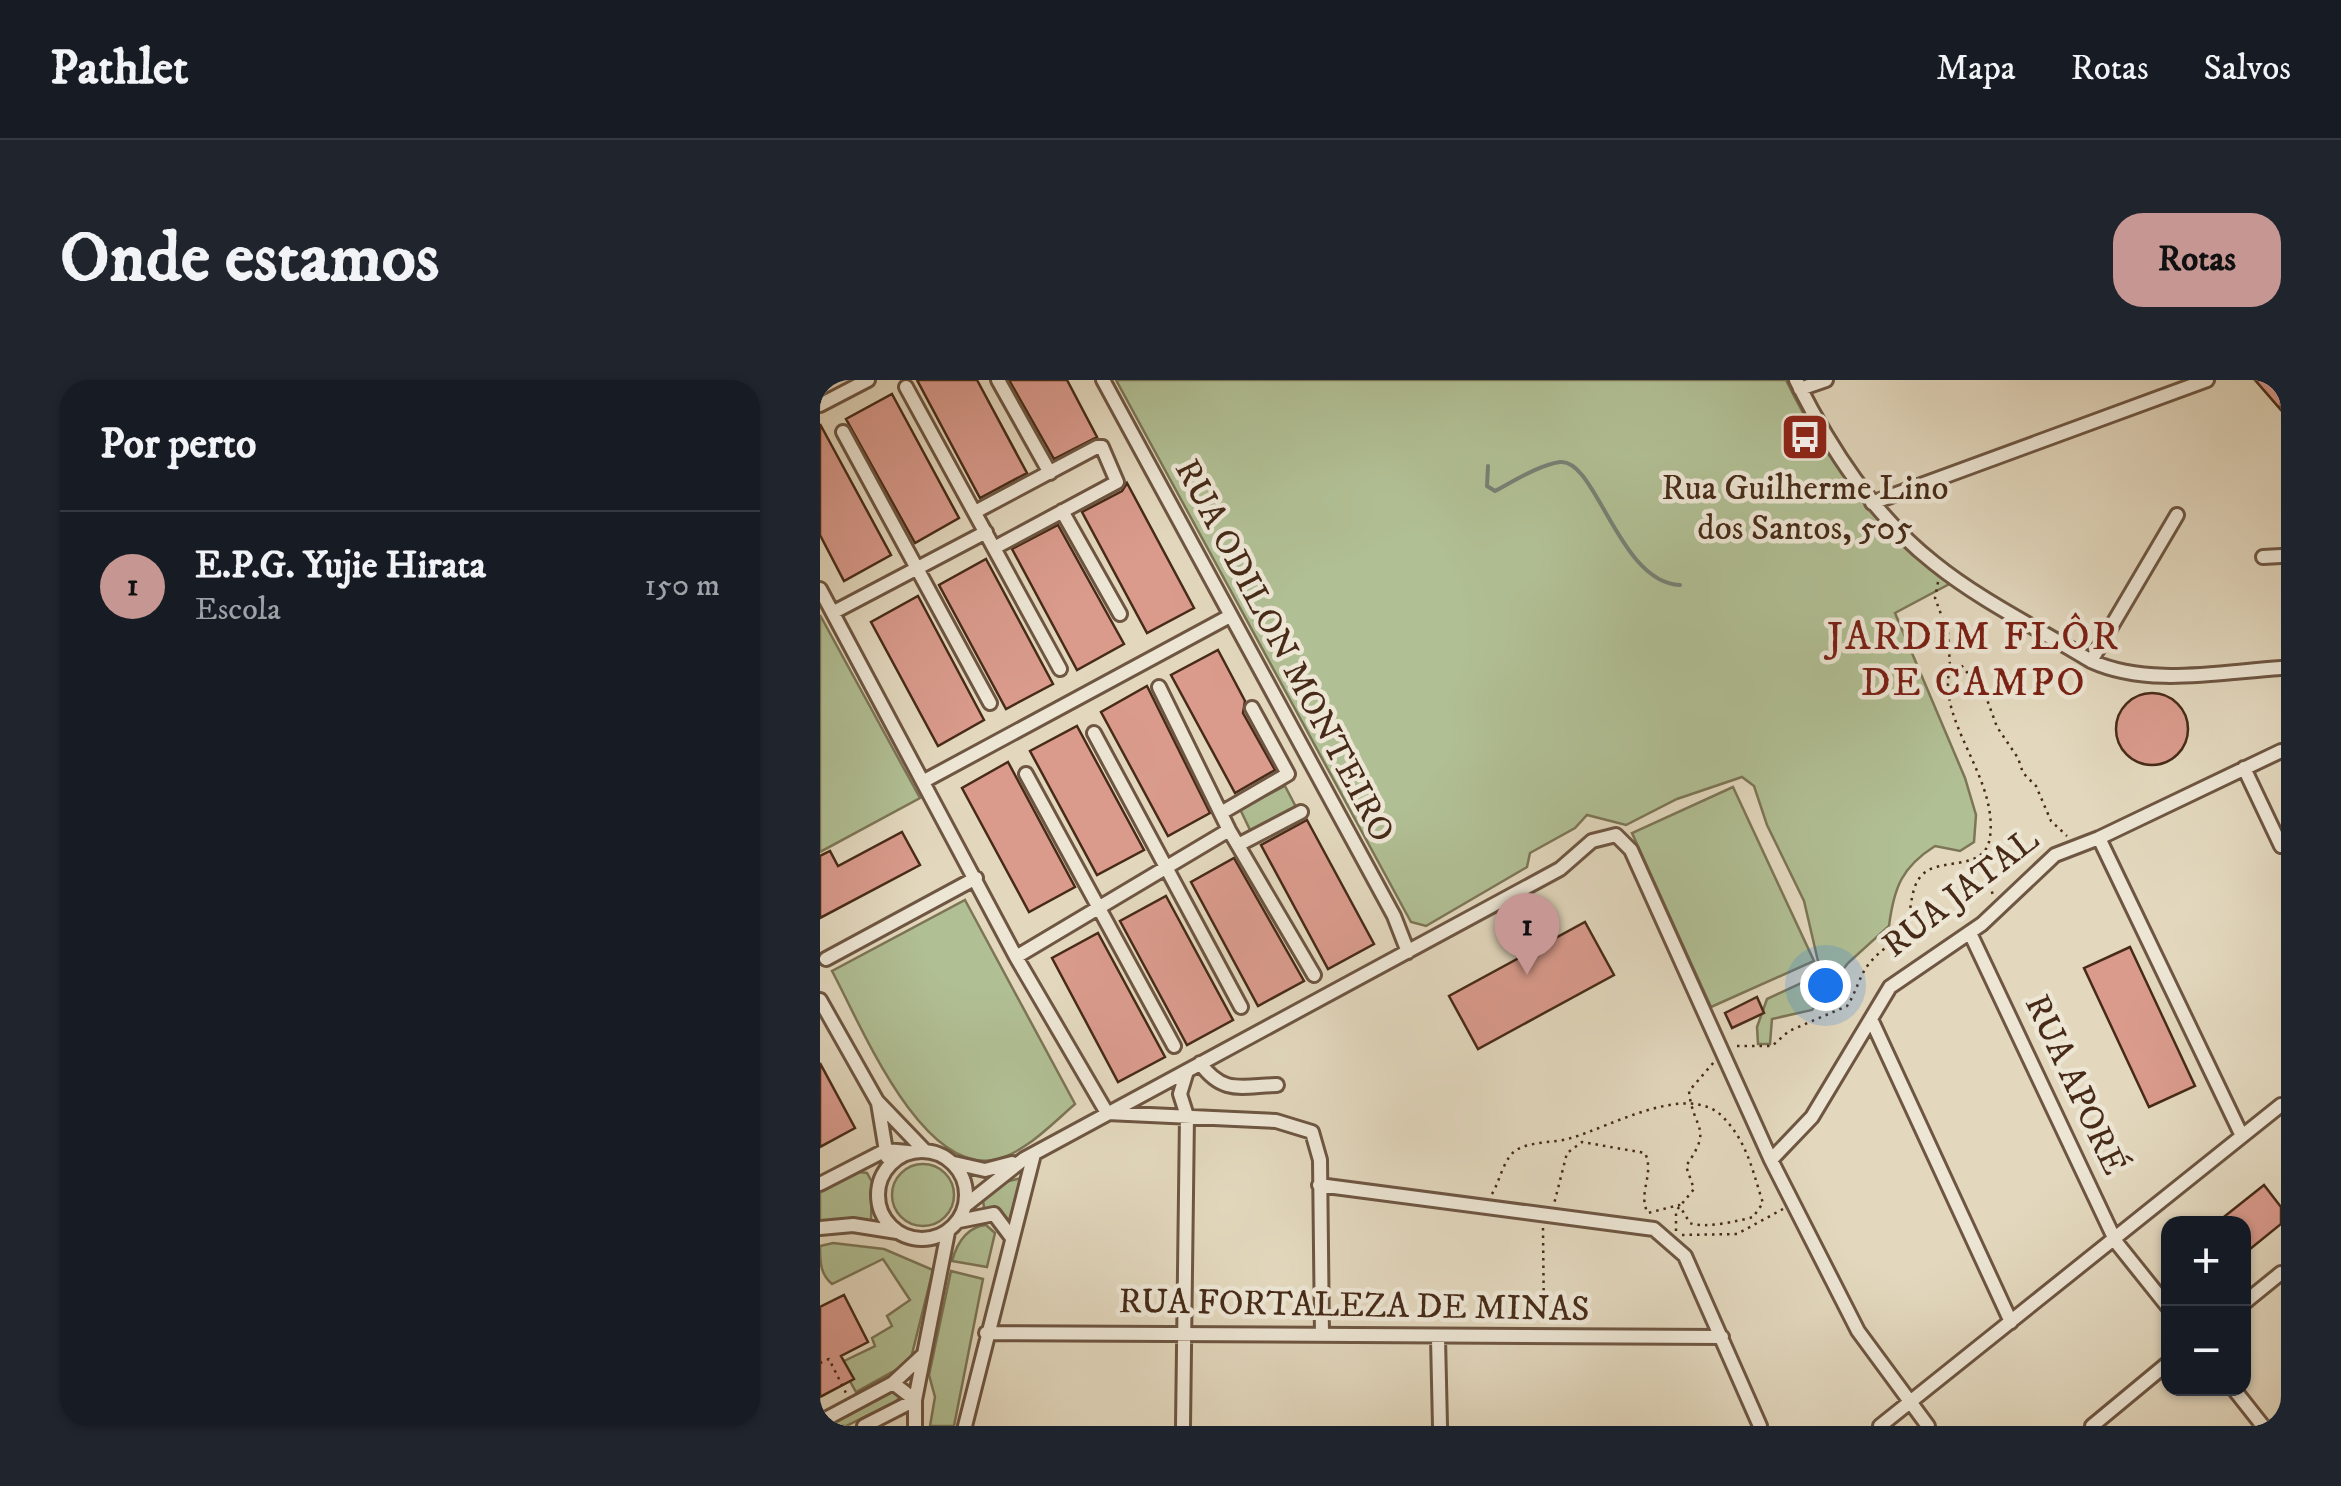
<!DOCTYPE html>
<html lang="pt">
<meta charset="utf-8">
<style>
:root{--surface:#171b24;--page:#20242c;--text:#f1f3f6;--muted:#9ea1a6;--line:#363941;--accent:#c59692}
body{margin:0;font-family:"IM FELL DW Pica",serif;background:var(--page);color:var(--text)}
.controls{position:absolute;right:30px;bottom:30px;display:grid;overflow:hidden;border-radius:20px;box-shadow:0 2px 8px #0004}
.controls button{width:90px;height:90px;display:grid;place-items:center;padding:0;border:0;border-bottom:2px solid var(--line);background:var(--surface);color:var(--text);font:50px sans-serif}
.you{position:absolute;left:1005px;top:605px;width:35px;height:35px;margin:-25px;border:8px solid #fff;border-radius:50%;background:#1a73e8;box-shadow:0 0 0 15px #1a73e833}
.badge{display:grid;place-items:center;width:65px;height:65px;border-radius:50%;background:var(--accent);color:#111;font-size:32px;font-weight:700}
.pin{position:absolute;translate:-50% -82px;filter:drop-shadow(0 2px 5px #0008)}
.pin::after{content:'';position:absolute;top:52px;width:35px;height:30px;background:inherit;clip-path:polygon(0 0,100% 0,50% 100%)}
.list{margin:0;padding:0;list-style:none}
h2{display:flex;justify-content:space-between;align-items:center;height:130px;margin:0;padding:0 40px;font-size:42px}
h2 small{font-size:32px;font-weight:400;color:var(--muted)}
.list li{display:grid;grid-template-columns:65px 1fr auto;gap:30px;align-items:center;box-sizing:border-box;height:150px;padding:0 40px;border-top:2px solid var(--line)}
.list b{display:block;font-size:38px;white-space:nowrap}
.list p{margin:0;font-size:32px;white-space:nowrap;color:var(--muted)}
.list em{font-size:32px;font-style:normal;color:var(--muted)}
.map{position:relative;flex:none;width:1461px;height:1046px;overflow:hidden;border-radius:30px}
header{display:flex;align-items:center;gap:60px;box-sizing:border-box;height:140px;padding:0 50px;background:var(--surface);border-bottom:2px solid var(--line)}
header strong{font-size:48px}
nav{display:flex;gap:55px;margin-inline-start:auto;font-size:35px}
.intro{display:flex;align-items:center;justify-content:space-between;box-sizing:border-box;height:240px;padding:0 60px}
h1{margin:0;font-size:70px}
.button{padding:25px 45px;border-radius:30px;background:var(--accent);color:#111;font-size:35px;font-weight:700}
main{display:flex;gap:60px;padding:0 60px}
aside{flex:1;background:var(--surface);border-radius:30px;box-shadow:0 2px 8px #0004}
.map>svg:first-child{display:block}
.green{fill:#b1bf94;stroke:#7c7556;stroke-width:2.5}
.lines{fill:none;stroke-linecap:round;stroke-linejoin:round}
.stream{stroke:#768174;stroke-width:4}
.building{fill:#da9b8d;stroke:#472b18;stroke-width:2.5}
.minor-casing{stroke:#6e5642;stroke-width:18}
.path{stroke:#472b18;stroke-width:2.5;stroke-dasharray:2.5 5;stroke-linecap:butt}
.minor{stroke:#ede6d5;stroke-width:12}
.labels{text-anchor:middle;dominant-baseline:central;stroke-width:9;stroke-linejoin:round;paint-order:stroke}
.poi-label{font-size:35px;fill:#472b18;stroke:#ede6d5}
.street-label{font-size:35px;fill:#472b18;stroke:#ede6d5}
.quarter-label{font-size:40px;letter-spacing:2.5px;fill:#7a1f14;stroke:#ede6d5}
</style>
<header>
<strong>Pathlet</strong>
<nav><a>Mapa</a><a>Rotas</a><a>Salvos</a></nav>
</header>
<div class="intro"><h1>Onde estamos</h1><a class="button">Rotas</a></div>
<main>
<aside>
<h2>Por perto<small></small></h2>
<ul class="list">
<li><span class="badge">1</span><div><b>E.P.G. Yujie Hirata</b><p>Escola</p></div><em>150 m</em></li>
</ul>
</aside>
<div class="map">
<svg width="1461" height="1046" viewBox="0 0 1461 1046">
<rect width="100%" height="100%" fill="#e3d8be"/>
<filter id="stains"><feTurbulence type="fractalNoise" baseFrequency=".002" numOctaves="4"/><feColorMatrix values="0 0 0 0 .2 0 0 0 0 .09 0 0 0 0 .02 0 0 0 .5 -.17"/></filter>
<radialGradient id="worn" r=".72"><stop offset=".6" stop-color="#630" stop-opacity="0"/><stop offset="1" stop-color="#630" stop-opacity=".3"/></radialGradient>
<path class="green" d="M 296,0 L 966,0 C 1009,89 1056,141 1133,202 L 1075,233 L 1145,398 L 1156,435 L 1154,462 L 1140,471 L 1115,466 C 1082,487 1074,507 1069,546 L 1028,583 L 992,630 L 952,639 L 950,664 L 938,664 L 937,647 L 947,619 L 1001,594 L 984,521 L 947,445 L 934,406 L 922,397 L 857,419 L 806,445 L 767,435 L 755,448 L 710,473 L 707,487 L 606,546 L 591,542 Z
M 0,235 L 100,418 L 0,472 Z
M 465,406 L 477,429 L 431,452 L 420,429 Z
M 913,407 L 994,581 L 891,627 L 812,453 Z
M 145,520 L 255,724 C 233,743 203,775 173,780 C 100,792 40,643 12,591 Z
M72 815a31 31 0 1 1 62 0a31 31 0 1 1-62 0Z
M 39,792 L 47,793 L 52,802 L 51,841 L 0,840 L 0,811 Z
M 202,798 L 191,842 L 179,831 L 164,828 L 163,820 L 175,804 Z
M 166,845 L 175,853 L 167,887 L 132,881 C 137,863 147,847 166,845 Z
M 13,863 L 64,869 L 113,890 L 90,982 L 36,1012 L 20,983 L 55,966 L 52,958 L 72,946 L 67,936 L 90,920 L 63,879 L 12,904 C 0,894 0,881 0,866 Z
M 131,891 L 163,899 L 134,1046 L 110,1046 L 115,1017 L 109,995 Z
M 71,1009 L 82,1016 L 75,1022 L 26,1046 L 2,1046 Z"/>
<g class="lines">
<path class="stream" d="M 668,86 L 667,106 L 675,111 C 694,101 719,85 740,82 C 776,78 799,203 860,205"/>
</g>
<path class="building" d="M 97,0 L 157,0 L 207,93 L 160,118 Z
M 189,0 L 247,0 L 277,57 L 234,79 Z
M 1435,0 L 1461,0 L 1461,30 Z
M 72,14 L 139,138 L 95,163 L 26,39 Z
M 0,44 L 71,175 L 24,201 L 0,155 Z
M 307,103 L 374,228 L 327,253 L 262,132 L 302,111 Z
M 238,145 L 304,264 L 257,290 L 192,169 Z
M 166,179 L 233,304 L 186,329 L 119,205 Z
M 98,216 L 164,340 L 118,366 L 51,242 Z
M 398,270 L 425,321 L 423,333 L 455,390 L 415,413 L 351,295 Z
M 327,306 L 390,433 L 348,456 L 281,332 Z
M1296 349a36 36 0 1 1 72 0a36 36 0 1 1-72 0Z
M 257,346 L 324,470 L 277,495 L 210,371 Z
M 188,382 L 255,507 L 209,532 L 142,408 Z
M 487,440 L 554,564 L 508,589 L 441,465 Z
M 82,452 L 100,485 L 0,538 L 0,476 L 10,471 L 18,486 Z
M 414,478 L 484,601 L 438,626 L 371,502 Z
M 346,516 L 413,640 L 367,665 L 300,541 Z
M 765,542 L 794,595 L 658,669 L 629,616 Z
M 278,553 L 345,677 L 298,702 L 232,578 Z
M 1310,567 L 1375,706 L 1329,727 L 1264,588 Z
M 937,617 L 944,633 L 912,648 L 905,633 Z
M 0,683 L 35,748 L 0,767 Z
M 1444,805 L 1461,827 L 1461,844 L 1424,874 L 1424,844 L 1395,844 Z
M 24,915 L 48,962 L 21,976 L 34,999 L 0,1017 L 0,927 Z"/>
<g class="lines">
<g class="minor-casing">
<path id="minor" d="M 178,0 L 230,93
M 283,0 L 574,536 L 588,572
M 976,0 C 1010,68 1053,135 1114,183 C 1161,221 1219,249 1271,281 C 1328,307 1399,292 1461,288
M 86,7 L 240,289
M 980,9 L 1006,0
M 0,25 L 48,0
M 23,52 L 170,323
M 1052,123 L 1387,0
M 242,131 L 300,234
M 155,132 L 277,67 L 282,67 L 297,102 L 174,168
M 1443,177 L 1461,176
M 0,209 L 196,577 L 287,733 L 456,741 L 492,752 L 500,780 L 502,955
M 14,232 L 166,152
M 1271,281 L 1357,135
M 339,307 L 409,450 L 494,595
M 274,353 L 421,627
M 1424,388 L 1461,466
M 206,394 L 354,666
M 106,400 L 410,236
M 401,433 L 468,394 L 432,328
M 418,465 L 481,432
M 1150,553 L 1296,862 L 1348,927
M 196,577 L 409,450
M 6,579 L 156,498
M 0,620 L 57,721 L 105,771
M 1051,639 L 1191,942
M 380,683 C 403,715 421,706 457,705
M 58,723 L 67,777
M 1422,756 L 1279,458 L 1461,371
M58 815a44 44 0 1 1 88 0a44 44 0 1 1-88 0Z
M 951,780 L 992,737 L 1070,607 L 1162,544 L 1235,475 L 1279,458
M 134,783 L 165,790 L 192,783
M 0,804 L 66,770 L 88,772
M 499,805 L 834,849 L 865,876 L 940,1046
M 146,825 L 204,779 L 740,489 L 772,461 L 796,455 L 811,470 L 951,780 L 1038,951 L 1108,1046
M 139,841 L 174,834 L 192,858
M 0,848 L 33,845 L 77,852
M 1424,923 L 1461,893
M 166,953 L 902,957
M 618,958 L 620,1046
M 73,1003 L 95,1020 L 95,1046
M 1413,1008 L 1443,1046
M 0,1042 L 73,1003 L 102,976
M 44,1046 L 95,1020 L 128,852
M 145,1046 L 214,774
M 363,1046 L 367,736 L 360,714 L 367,691
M 1060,1046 L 1461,725
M 1272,1046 L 1348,983"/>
</g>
<path class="path" d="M 1118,202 L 1115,218 L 1128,253 L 1130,286
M 1163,475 L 1173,516
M 917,666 L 952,666 L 969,651 L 1027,626 C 1036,613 1039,597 1048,585 C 1059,570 1076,563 1085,546 C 1093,531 1089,508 1102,495 C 1120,476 1165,493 1170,457 C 1178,397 1116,341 1130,288 L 1141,285 L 1165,314 L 1177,347 L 1198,378 L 1203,393 L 1216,406 L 1231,441 L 1247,456
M 672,814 C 680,801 684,776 698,769 C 714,761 735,763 751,758 C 790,747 868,701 903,737 C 928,763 933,793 943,823 L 933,837 C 919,841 883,849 870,843 L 859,825 L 828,833 C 817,814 835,794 825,773 L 762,762 L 747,773 L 734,824
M 723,848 L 724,945
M 856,851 L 856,831 L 874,809 L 866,786 C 894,746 873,751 869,711 L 894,682
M 862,855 L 917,854 L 963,829
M 0,983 L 9,979 L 27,1015"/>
<use href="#minor" class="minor"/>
</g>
<defs>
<g id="bus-square" transform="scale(2.5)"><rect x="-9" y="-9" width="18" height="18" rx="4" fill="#8f2418" stroke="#ede6d5"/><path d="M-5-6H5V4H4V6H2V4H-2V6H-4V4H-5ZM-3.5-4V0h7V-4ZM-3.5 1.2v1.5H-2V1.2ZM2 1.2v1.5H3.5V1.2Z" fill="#fff"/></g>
</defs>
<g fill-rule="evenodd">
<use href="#bus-square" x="985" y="57"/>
</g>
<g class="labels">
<g class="poi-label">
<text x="985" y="109">Rua Guilherme Lino<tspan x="985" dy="40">dos Santos, 505</tspan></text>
</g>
<g class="street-label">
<text transform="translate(464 271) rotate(62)">RUA ODILON MONTEIRO</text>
<text transform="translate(1141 513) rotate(-38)">RUA JATAL</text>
<text transform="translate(1255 705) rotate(65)">RUA APORÉ</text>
<text transform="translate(534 926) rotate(1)">RUA FORTALEZA DE MINAS</text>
</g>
<g class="quarter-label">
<text x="1154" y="258">JARDIM FLÔR<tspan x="1154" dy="46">DE CAMPO</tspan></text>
</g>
</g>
<rect width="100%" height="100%" filter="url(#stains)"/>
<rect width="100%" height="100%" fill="url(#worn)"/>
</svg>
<div class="controls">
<button>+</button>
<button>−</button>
</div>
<div class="you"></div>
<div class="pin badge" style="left:707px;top:595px">1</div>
</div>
</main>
